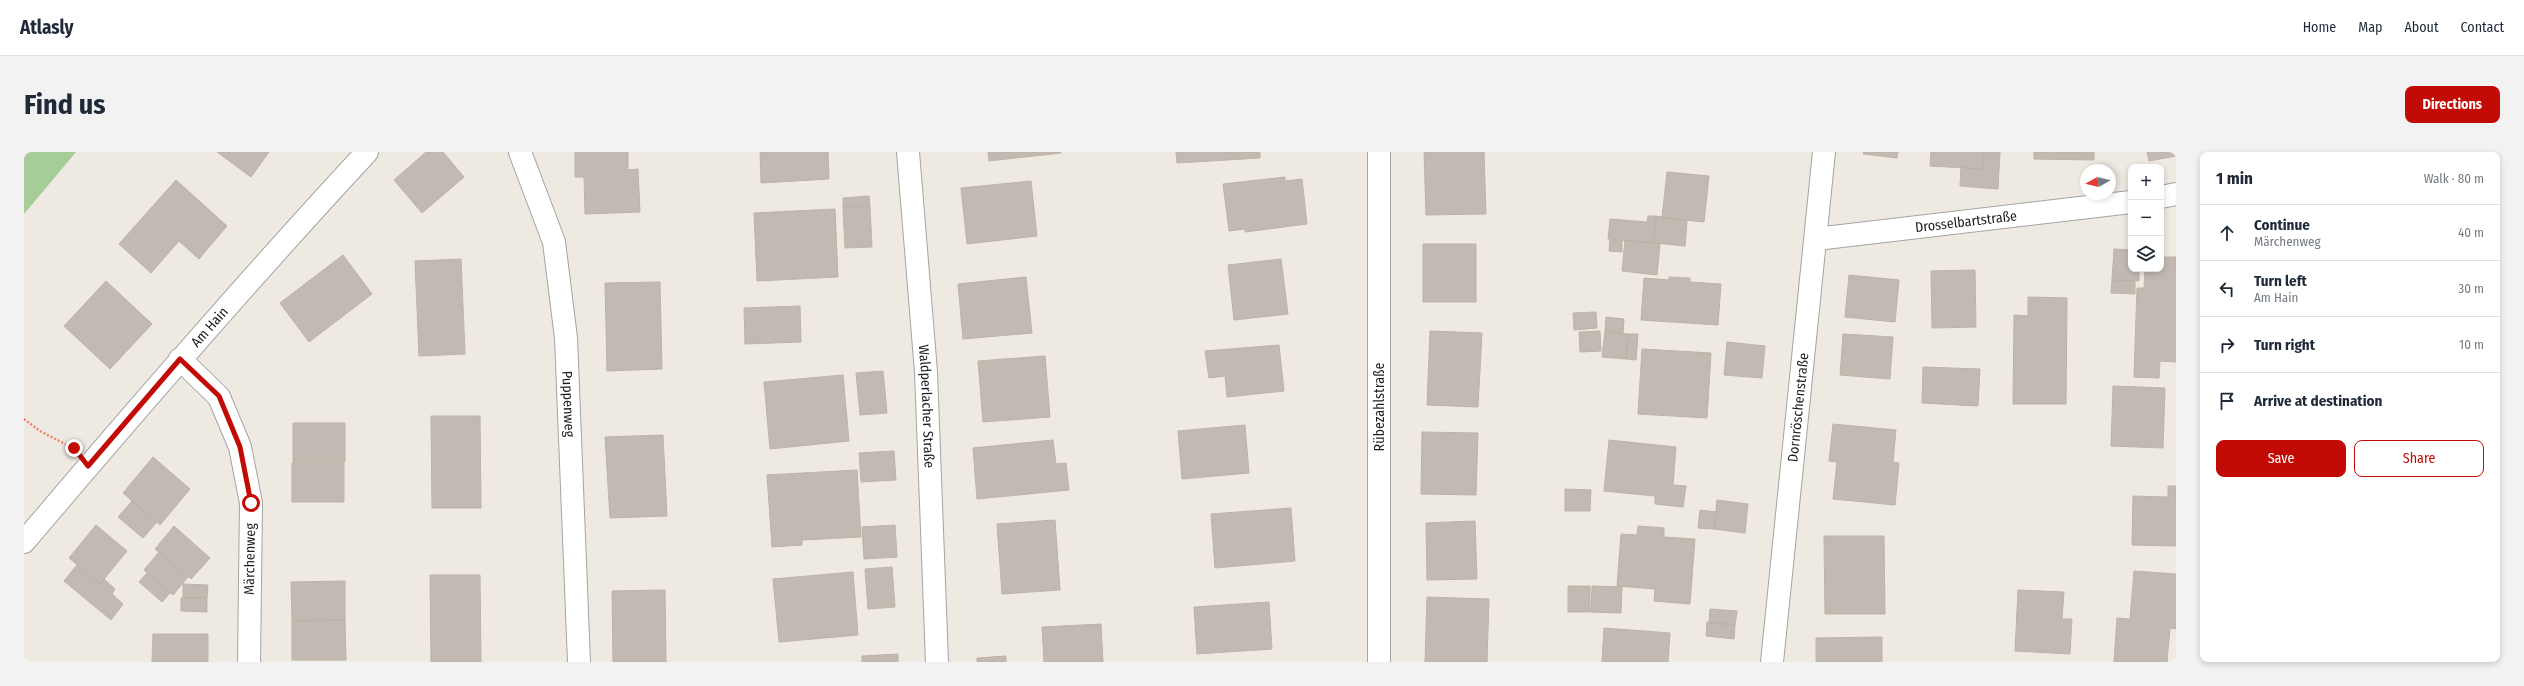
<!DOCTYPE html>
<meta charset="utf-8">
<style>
:root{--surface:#fff;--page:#f2f2f3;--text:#1f2937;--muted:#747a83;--line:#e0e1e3;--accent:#c30b06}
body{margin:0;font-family:"Fira Sans Condensed",sans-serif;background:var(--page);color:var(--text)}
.controls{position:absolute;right:12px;top:12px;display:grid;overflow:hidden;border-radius:8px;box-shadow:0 2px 6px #0003}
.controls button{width:36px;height:36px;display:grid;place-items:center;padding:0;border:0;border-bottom:1px solid var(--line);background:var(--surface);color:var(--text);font:20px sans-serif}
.compass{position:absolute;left:2056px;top:12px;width:36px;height:36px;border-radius:50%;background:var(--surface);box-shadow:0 2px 6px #0003;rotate:262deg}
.stop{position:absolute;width:12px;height:12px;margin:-9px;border:3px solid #c30b06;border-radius:50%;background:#fff}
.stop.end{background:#c30b06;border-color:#fff;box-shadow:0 1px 4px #0008}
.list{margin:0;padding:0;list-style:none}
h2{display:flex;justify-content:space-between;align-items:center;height:52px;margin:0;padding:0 16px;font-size:17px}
h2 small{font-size:13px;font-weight:400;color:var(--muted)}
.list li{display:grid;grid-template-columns:26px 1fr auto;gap:12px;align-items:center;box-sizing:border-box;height:56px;padding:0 16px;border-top:1px solid var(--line)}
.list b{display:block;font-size:15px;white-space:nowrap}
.list p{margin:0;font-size:13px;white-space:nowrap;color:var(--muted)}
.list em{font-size:13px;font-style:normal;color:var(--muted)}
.actions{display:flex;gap:8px;padding:12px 16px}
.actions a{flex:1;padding:9px 0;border:1px solid var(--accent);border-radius:8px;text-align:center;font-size:14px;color:var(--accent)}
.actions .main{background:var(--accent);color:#fff}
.icon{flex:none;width:22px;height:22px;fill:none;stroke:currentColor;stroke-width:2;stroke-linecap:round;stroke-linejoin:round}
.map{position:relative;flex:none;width:2152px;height:510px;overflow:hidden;border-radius:8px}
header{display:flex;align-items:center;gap:24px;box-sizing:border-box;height:56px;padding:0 20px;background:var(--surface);border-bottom:1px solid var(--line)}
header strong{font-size:19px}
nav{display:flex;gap:22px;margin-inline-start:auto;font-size:14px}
.intro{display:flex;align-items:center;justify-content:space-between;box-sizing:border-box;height:96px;padding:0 24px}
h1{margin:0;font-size:28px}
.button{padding:10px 18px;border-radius:8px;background:var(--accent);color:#fff;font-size:14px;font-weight:700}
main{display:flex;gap:24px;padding:0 24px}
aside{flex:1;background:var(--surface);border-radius:8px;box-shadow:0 2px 6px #0003}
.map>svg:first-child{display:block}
.forest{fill:#a6cc98}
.building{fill:#c2bab2;stroke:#bfb1a5}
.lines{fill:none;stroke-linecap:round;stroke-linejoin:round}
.minor-casing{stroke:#a4a4a4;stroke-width:24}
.path{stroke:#f57e6c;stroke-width:2.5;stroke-dasharray:2 2;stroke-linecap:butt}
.minor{stroke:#fff;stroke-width:22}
.route{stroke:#c30b06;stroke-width:5}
.labels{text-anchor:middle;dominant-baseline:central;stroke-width:4;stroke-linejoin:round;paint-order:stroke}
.street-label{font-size:14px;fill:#1d1d1d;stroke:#fff}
</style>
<header>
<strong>Atlasly</strong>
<nav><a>Home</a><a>Map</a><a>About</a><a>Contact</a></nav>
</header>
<div class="intro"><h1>Find us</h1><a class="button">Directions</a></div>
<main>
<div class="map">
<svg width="2152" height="510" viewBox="0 0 2152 510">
<rect width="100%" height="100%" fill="#eeeae2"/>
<path class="forest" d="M 0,0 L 52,0 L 0,62 Z"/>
<path class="building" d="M 193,0 L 245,0 L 227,25 Z
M 402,0 L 419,0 L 440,25 L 398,61 L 370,28 Z
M 551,0 L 604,0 L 604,18 L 614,17 L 616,60 L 561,62 L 560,25 L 551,25 Z
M 736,0 L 804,0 L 805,27 L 737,31 Z
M 964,0 L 1037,0 L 1037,1 L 965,9 Z
M 1152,0 L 1236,0 L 1236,6 L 1153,11 Z
M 1400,0 L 1460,0 L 1462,62 L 1402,63 Z
M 1840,0 L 1874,0 L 1873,6 L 1839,2 Z
M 1907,0 L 1960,0 L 1959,17 L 1906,14 Z
M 1960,0 L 1976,0 L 1974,37 L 1936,34 L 1937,15 L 1959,17 Z
M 2010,0 L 2070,0 L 2070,8 L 2010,7 Z
M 2123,0 L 2152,0 L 2152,4 L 2125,9 Z
M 1643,20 L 1685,24 L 1680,70 L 1638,66 Z
M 1261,25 L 1261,29 L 1278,27 L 1283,72 L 1221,80 L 1221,77 L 1205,79 L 1199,32 Z
M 152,28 L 203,74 L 175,107 L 155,89 L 127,121 L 95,92 Z
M 1007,29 L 1013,84 L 943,92 L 937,36 Z
M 845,44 L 846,54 L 819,55 L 819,46 Z
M 846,54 L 848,95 L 821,96 L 819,55 Z
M 811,57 L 814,125 L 733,129 L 730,61 Z
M 1624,64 L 1632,64 L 1630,91 L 1584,87 L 1586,67 L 1623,70 Z
M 1632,64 L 1663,69 L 1661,94 L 1630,91 Z
M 1586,88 L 1598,89 L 1598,100 L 1585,99 Z
M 1601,88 L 1636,92 L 1633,123 L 1598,119 Z
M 1399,92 L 1452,92 L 1452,150 L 1399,150 Z
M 2090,97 L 2107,98 L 2107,117 L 2115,117 L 2115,129 L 2088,128 Z
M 319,103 L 348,142 L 285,190 L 256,151 Z
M 2137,105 L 2152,105 L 2152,210 L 2136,209 L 2135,226 L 2110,225 L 2113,136 L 2120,136 L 2121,117 L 2137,117 Z
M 437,107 L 441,202 L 395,204 L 391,109 Z
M 1257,107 L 1264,162 L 1210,168 L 1204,113 Z
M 1951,118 L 1952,175 L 1908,176 L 1907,119 Z
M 1825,123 L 1875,128 L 1871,170 L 1821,165 Z
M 1002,125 L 1008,181 L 939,187 L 934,132 Z
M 1645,125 L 1666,126 L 1666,130 L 1697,132 L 1694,173 L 1617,168 L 1620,126 L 1645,128 Z
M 2088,128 L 2111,129 L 2111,142 L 2087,141 Z
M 82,129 L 128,172 L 86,217 L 40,174 Z
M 636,130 L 638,217 L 583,219 L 581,131 Z
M 2004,145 L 2043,146 L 2042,252 L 1989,252 L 1990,163 L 2004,164 Z
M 776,154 L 777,190 L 721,192 L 720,156 Z
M 1572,160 L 1573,176 L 1550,178 L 1549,161 Z
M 1582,165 L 1600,167 L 1599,181 L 1581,179 Z
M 1406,179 L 1458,181 L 1454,255 L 1403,253 Z
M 1576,179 L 1577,199 L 1556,200 L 1555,180 Z
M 1581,179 L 1604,182 L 1602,207 L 1578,205 Z
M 1604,182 L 1614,182 L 1612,208 L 1602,207 Z
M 1819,182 L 1869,185 L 1866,227 L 1816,223 Z
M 1703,190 L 1741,194 L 1738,226 L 1700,223 Z
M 1255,193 L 1260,239 L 1203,245 L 1201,224 L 1185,226 L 1181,199 Z
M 1618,197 L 1687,201 L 1683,266 L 1614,262 Z
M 1021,204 L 1026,265 L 959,270 L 954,209 Z
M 1899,215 L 1956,217 L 1954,254 L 1898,251 Z
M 859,219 L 863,261 L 836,263 L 832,221 Z
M 819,223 L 825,289 L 746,297 L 740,230 Z
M 2089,234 L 2141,236 L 2139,296 L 2087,294 Z
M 407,264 L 456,264 L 457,356 L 408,356 Z
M 269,271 L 321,271 L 321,310 L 269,310 Z
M 1809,272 L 1872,278 L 1869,310 L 1875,311 L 1871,353 L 1809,347 L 1813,310 L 1805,309 Z
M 1221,273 L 1225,321 L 1158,327 L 1154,279 Z
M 1398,280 L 1454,281 L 1452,343 L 1397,342 Z
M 639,283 L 643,364 L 586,366 L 581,285 Z
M 1029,288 L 1032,312 L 1042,311 L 1045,338 L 953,347 L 949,296 Z
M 1585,288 L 1652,295 L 1649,333 L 1662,334 L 1659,355 L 1631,352 L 1631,344 L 1580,339 Z
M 870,299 L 872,328 L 837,330 L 835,301 Z
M 129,305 L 166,337 L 136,373 L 99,341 Z
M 268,311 L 320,311 L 320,350 L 268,350 Z
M 833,318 L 837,385 L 778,388 L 778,393 L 748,395 L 743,323 Z
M 2144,334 L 2152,334 L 2152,394 L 2108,393 L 2109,344 L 2144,345 Z
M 1541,337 L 1567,338 L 1566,359 L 1541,359 Z
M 1693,348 L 1724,352 L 1721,381 L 1690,377 Z
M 108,349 L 133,370 L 119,386 L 94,365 Z
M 1267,356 L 1271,409 L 1191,416 L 1187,362 Z
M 1676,358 L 1692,360 L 1690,377 L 1674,376 Z
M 1031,368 L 1036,438 L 978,442 L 973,372 Z
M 1451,369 L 1453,427 L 1403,428 L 1402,371 Z
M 72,373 L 103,399 L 76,432 L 45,406 Z
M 871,373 L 873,405 L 840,407 L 838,375 Z
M 150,374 L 186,406 L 167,427 L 131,397 Z
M 1614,374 L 1640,376 L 1640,385 L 1671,387 L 1666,452 L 1630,449 L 1631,437 L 1593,434 L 1597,382 L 1613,383 Z
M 1800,384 L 1860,384 L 1861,462 L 1801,462 Z
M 135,400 L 164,425 L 149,443 L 120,418 Z
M 53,413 L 76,432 L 80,427 L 91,437 L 88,442 L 99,452 L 87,468 L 40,429 Z
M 868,415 L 871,455 L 844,457 L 841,417 Z
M 2110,419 L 2152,422 L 2152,477 L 2146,476 L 2143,510 L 2090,510 L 2093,466 L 2106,467 Z
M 829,420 L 834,483 L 755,490 L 749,427 Z
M 123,421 L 146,441 L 138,450 L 115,430 Z
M 406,423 L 456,423 L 457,510 L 407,510 Z
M 321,429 L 321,468 L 268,469 L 267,430 Z
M 159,432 L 184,433 L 183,446 L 159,446 Z
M 1544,434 L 1566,434 L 1566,460 L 1544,460 Z
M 1568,434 L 1598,435 L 1597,461 L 1567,460 Z
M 641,438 L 642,510 L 589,510 L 588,439 Z
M 1994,438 L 2040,440 L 2038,467 L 2048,467 L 2046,502 L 1991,499 Z
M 1403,445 L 1465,447 L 1463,510 L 1401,510 Z
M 157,446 L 183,446 L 183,460 L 157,459 Z
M 1245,450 L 1248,497 L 1173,502 L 1170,455 Z
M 1686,457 L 1713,459 L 1711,473 L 1685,471 Z
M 321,468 L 322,508 L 268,508 L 268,469 Z
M 1683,470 L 1711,473 L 1710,487 L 1682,484 Z
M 1077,472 L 1079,510 L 1020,510 L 1018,475 Z
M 1580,476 L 1646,481 L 1644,510 L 1578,510 Z
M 129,482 L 184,482 L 184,510 L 128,510 Z
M 1858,485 L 1858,510 L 1792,510 L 1792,486 Z
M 874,502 L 874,510 L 838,510 L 838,504 Z
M 982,504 L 982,510 L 953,510 L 953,506 Z"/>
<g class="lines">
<g class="minor-casing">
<g id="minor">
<path id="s1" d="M 496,0 L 530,90 L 542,186 L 555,510"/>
<path id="s2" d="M 884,0 L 902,220 L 913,510"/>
<path d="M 2137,45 L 2152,42"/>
<path id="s3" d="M 1792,87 L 2107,50"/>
<path d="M 156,207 L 195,245 L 216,295 L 227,351 L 225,510"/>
<path id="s4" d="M 0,390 C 112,258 225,127 343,0"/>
<path d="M 1355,510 L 1355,0"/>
<path id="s5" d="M 1748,510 L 1800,0"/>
</g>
</g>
<path class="path" d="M 0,267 L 16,279 L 47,295"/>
<use href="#minor" class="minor"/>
</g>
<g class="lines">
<path class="route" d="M 50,296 L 64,314 L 156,207 L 195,244 L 216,295 L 227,351"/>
</g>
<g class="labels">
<g class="street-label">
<text stroke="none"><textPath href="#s3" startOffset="151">Drosselbartstraße</textPath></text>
<text stroke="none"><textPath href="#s4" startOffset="284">Am Hain</textPath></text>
<text stroke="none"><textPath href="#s1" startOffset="259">Puppenweg</textPath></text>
<text stroke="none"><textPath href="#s2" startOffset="255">Waldperlacher Straße</textPath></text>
<text transform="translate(1355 255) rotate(-90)">Rübezahlstraße</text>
<text stroke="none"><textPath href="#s5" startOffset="256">Dornröschenstraße</textPath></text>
<text transform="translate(226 407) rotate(-89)">Märchenweg</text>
</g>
</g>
</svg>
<div class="controls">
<button>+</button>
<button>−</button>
<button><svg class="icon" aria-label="layers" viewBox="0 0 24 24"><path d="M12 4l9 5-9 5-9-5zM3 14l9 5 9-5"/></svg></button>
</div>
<svg class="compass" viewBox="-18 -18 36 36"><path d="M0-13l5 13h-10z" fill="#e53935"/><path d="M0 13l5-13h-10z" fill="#747a83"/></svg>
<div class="stop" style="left:227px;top:351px"></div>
<div class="stop end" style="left:50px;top:296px"></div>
</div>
<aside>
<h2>1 min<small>Walk · 80 m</small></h2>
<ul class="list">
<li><svg class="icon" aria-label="ahead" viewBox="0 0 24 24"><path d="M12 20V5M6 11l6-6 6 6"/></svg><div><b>Continue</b><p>Märchenweg</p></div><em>40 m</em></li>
<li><svg class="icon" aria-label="left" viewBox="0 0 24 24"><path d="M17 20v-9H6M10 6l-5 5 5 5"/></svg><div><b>Turn left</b><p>Am Hain</p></div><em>30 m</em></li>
<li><svg class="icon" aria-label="right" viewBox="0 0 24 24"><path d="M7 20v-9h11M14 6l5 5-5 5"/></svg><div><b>Turn right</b></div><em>10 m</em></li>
<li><svg class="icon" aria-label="arrive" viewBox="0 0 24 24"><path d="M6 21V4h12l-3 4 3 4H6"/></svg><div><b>Arrive at destination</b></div></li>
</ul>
<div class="actions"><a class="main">Save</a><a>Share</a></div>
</aside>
</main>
